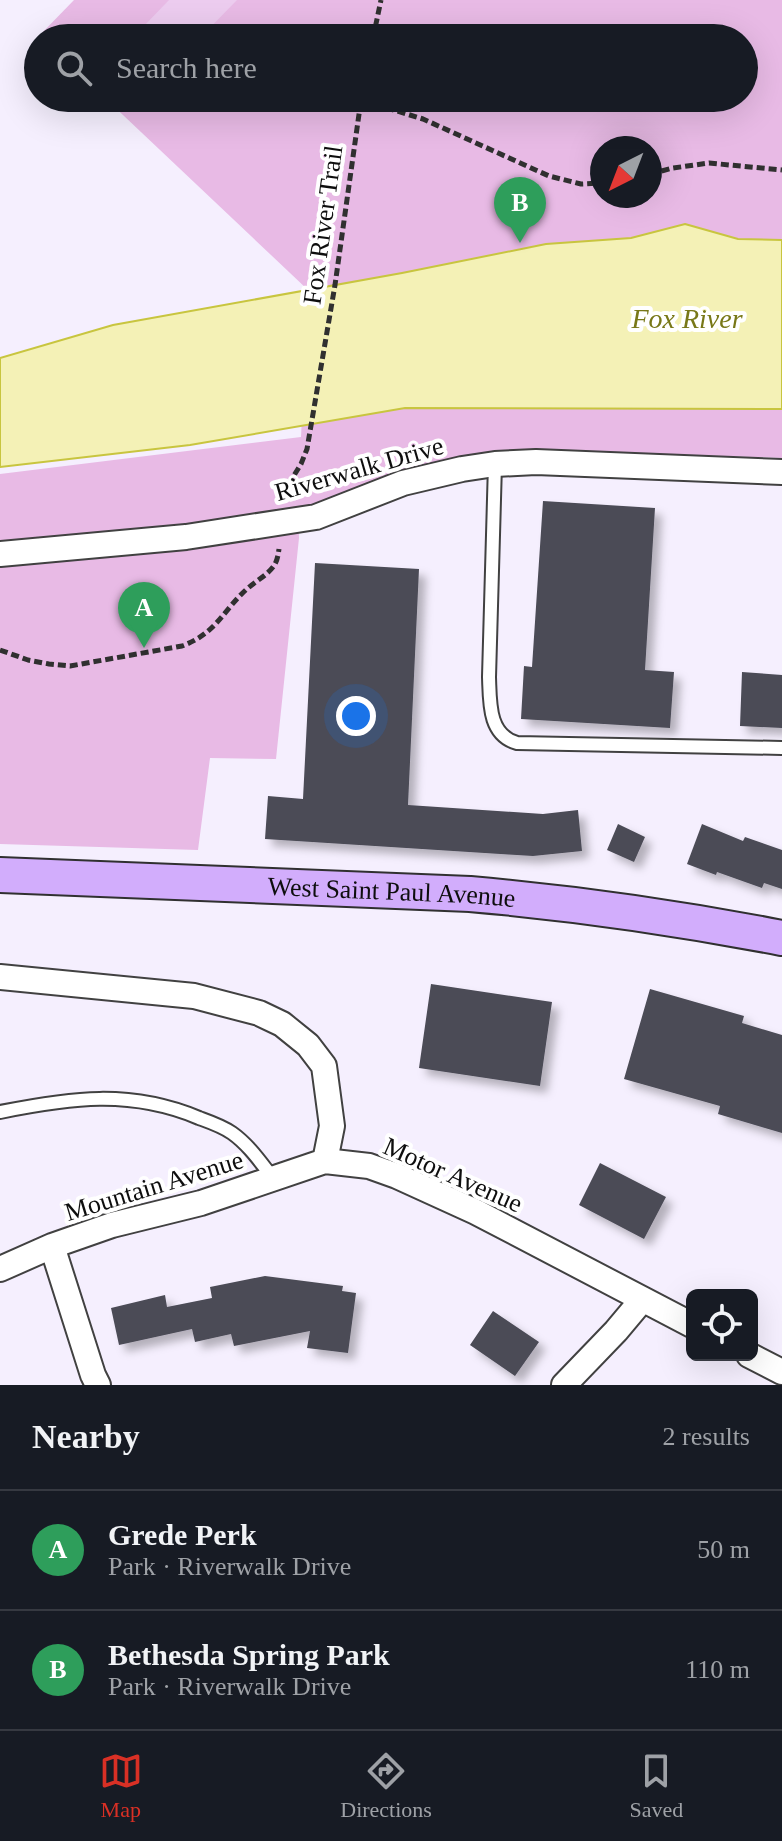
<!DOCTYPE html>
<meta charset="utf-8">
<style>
:root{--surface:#171b24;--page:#242831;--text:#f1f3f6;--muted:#9ea1a6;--line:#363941;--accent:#d93025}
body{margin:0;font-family:"Times New Roman",serif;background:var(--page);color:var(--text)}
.controls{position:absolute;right:24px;bottom:24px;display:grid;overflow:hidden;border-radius:12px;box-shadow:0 8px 32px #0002}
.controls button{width:72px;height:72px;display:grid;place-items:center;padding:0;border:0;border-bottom:2px solid var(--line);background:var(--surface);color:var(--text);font:40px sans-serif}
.compass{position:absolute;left:590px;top:136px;width:72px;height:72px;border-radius:50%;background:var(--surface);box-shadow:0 8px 32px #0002;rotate:222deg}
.you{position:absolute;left:356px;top:716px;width:28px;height:28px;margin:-20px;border:6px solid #fff;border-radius:50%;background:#1a73e8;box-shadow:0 0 0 12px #1a73e833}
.badge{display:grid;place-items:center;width:52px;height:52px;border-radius:50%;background:var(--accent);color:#fff;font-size:26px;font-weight:700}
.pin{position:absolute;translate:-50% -66px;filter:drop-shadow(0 2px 4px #0008)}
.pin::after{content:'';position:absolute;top:42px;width:28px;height:24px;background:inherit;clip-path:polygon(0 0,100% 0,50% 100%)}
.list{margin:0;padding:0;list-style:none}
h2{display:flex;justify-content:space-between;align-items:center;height:104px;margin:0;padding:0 32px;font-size:34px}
h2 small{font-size:26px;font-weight:400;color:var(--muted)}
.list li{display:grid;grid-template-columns:52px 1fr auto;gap:24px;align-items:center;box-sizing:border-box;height:120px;padding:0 32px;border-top:2px solid var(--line)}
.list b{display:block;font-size:30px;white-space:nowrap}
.list p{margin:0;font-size:26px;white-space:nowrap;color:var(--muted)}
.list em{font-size:26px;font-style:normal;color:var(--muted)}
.icon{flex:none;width:44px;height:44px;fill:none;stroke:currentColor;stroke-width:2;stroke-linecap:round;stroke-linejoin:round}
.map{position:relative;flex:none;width:782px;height:1385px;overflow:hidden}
.search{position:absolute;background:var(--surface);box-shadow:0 8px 32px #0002;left:24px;right:24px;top:24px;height:88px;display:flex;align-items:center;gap:20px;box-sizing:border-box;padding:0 28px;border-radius:44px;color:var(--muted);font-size:30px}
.sheet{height:344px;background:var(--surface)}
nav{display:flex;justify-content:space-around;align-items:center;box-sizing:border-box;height:112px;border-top:2px solid var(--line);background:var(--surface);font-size:22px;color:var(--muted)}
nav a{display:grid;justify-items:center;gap:4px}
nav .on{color:var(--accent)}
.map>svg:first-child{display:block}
.green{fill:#e8bae5;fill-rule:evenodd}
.pitch{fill:#ecccef}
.water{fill:#f4f1b6;stroke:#c8c53f;stroke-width:2}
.building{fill:#4b4b56;filter:url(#shadow)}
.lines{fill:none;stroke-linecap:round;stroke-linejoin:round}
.service-casing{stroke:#414141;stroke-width:16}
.minor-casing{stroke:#414141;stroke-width:28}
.secondary-casing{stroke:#303030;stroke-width:38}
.path{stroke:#303030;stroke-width:5;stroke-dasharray:8 4;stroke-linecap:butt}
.service{stroke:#fff;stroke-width:12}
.minor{stroke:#fff;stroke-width:24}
.secondary{stroke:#d2adfc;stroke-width:34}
.labels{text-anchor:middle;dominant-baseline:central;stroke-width:8;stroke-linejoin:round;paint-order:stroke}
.street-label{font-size:26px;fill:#0e0e0e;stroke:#fff}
.water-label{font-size:28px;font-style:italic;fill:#787818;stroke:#fff}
</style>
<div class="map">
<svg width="782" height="1385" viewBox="0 0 782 1385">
<defs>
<filter id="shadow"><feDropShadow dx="7" dy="7" stdDeviation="4" flood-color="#0004"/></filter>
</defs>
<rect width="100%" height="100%" fill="#f5effe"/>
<path class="green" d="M 74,0 L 782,0 L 782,458 L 580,451 L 480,453 L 390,476 L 298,511 L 299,538 L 276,759 L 210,758 L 198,850 L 0,844 L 0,474 L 301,437 L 308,290 L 105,98 L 744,98 L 744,38 L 42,38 L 39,36 ZM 602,148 L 650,148 L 650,196 L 602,196 Z"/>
<path class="pitch" d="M 169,0 L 237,0 L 200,38 L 150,38 L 141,29 Z"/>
<path class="water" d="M 685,224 L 738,239 L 782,240 L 782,409 L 405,408 L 190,445 L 0,467 L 0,358 L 113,325 L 402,273 L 546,244 L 631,238 Z"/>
<path class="building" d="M 543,501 L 655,508 L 645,670 L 674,672 L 670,728 L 521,719 L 524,666 L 532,667 Z
M 315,563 L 419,569 L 408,805 L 543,814 L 578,810 L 582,851 L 533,856 L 265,839 L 268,796 L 303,799 Z
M 742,672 L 782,675 L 782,728 L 740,726 Z
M 618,824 L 645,837 L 634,862 L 607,850 Z
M 702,824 L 743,841 L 745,837 L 782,850 L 782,889 L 764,883 L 762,888 L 717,872 L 716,875 L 687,864 Z
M 431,984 L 552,1002 L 540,1086 L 419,1068 Z
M 650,989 L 744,1016 L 742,1023 L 782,1035 L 782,1133 L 718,1114 L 720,1106 L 624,1079 Z
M 600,1163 L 666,1197 L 644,1239 L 579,1205 Z
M 265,1276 L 343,1286 L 342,1291 L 356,1293 L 348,1353 L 307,1348 L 310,1331 L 234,1346 L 231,1334 L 195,1342 L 192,1329 L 119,1345 L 111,1308 L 165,1295 L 167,1307 L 212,1298 L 210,1287 Z
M 493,1311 L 539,1342 L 515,1376 L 470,1345 Z"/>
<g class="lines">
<g class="service-casing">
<path id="service" d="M 495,464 L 489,677 C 490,702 488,735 517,743 L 782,748
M 0,1112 C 70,1098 130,1089 199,1118 C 210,1122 222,1126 232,1133 C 249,1145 261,1163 273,1178"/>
</g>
<g class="minor-casing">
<path id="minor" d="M 0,554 L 186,537 L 316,517 L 403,483 L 462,469 L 495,464 L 536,462 L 782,472
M 0,977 L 194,996 L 259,1013 L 282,1024 L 308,1045 L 324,1066 L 332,1126 L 325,1161
M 52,1246 L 93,1375 L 98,1385
M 0,1269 L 52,1246 L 112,1225 L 201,1203 L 325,1161 L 369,1166 L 397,1176 L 476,1212 L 692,1325
M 749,1355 L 782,1372
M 564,1385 L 616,1331 L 642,1300"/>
</g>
<g class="secondary-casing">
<g id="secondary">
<path id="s1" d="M 0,875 L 470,894 C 574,903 679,918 782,938"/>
</g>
</g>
<path class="path" d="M 373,38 L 381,0
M 650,174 L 673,168 L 709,163 L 782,170
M 282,495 L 301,464 L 307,449 L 335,285 L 361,100 L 423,119 L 549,176 L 581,184 L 602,183
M 0,650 L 28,660 L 49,664 L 70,666 L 182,646 C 217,633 223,610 248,588 C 256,581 266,576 273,567 C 277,562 278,556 279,549"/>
<use href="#service" class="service"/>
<use href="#minor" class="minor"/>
<use href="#secondary" class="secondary"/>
</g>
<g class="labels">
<g class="street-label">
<text transform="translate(323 225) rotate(-82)">Fox River Trail</text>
<text transform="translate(359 469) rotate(-16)">Riverwalk Drive</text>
<text stroke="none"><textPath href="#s1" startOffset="392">West Saint Paul Avenue</textPath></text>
<text transform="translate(453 1175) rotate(24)">Motor Avenue</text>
<text transform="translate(154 1186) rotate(-17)">Mountain Avenue</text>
</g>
<g class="water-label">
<text x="687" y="318">Fox River</text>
</g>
</g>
</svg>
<div class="controls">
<button><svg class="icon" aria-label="locate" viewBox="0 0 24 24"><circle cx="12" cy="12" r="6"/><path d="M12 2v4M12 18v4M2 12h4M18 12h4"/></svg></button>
</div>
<svg class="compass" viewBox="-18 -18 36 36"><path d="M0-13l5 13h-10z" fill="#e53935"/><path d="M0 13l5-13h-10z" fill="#9ea1a6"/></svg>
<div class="you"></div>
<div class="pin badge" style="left:144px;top:648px;background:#2e9e5b">A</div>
<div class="pin badge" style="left:520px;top:243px;background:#2e9e5b">B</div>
<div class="search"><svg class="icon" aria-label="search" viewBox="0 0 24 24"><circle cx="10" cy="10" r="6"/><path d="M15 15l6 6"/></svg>Search here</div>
</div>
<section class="sheet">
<h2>Nearby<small>2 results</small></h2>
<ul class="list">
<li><span class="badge" style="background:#2e9e5b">A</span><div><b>Grede Perk</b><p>Park · Riverwalk Drive</p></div><em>50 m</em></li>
<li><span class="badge" style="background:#2e9e5b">B</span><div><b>Bethesda Spring Park</b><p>Park · Riverwalk Drive</p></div><em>110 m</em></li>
</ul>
</section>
<nav>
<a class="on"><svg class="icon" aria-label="map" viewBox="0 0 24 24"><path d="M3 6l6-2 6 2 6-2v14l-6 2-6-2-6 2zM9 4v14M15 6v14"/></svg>Map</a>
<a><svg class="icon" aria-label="directions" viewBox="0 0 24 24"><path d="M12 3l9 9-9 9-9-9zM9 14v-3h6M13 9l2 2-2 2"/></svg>Directions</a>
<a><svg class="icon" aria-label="saved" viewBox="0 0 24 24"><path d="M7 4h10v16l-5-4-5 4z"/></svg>Saved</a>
</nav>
